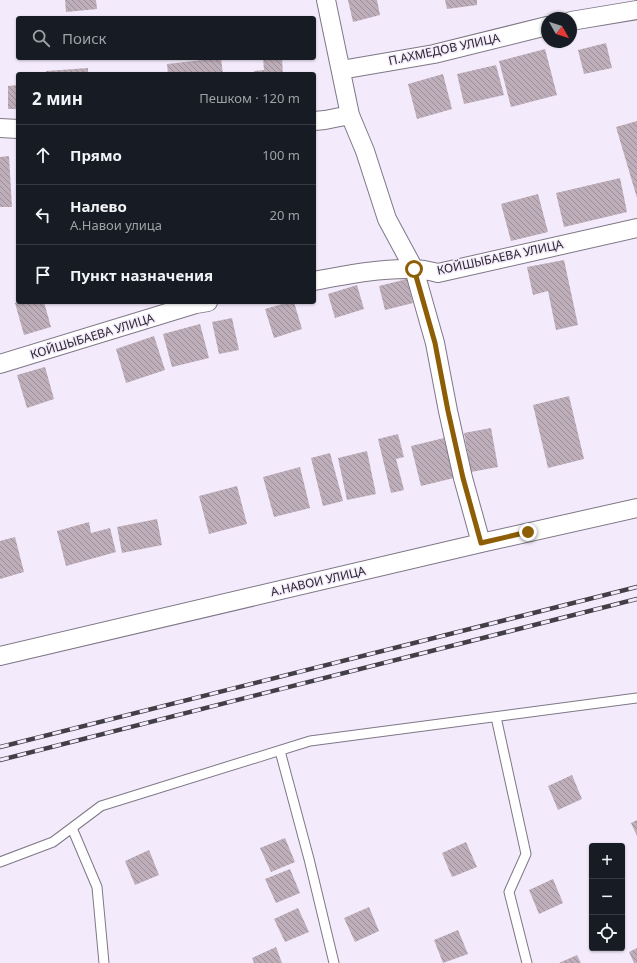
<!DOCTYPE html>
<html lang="ru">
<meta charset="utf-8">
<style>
:root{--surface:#171b24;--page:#242831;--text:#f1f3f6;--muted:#9ea1a6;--line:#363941}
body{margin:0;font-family:"Noto Sans",sans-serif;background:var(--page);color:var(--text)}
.controls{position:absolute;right:12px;bottom:12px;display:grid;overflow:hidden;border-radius:4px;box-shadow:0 1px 3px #0004}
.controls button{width:36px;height:36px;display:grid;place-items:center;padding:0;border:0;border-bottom:1px solid var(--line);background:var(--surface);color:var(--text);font:20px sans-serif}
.compass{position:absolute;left:541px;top:12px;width:36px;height:36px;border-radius:50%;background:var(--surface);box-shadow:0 1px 3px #0004;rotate:129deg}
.stop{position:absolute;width:12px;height:12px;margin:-9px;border:3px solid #8d5e05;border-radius:50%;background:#fff}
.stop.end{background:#8d5e05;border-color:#fff;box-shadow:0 1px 4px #0008}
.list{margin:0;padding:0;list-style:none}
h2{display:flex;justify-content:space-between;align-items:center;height:52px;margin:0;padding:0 16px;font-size:17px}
h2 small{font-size:13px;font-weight:400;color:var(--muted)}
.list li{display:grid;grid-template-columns:26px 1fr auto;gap:12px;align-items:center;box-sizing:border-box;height:60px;padding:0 16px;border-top:1px solid var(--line)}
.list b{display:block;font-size:15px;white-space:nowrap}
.list p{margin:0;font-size:13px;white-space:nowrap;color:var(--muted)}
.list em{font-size:13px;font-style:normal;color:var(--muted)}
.icon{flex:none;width:22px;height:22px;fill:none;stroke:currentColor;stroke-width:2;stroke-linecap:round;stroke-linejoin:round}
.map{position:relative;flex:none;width:637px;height:963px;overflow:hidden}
.search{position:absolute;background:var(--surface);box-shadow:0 1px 3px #0004;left:16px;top:16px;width:300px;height:44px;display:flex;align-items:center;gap:10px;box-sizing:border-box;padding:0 14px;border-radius:4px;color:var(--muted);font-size:15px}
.panel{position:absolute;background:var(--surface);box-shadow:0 1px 3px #0004;left:16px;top:72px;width:300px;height:232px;border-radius:4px}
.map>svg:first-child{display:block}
.building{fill:url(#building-back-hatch)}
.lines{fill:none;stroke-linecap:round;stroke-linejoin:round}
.lane-casing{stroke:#7f7786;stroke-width:11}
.street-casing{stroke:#7f7786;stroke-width:20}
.lane{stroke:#fff;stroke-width:9}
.street{stroke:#fff;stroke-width:18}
.rail-casing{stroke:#433f47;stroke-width:4.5}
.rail{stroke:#f3eafb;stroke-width:3;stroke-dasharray:9;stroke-linecap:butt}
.route{stroke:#8d5e05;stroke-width:5}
.labels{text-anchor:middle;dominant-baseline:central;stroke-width:3;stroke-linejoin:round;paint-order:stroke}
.street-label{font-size:12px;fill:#2b272e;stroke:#f3eafb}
</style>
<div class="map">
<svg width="637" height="963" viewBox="0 0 637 963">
<defs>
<pattern id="building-back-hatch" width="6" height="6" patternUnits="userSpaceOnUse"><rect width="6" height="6" fill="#beaeba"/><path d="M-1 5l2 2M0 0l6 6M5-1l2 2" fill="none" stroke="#9b8e98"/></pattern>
</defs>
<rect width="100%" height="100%" fill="#f3eafb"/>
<path class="building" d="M 65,0 L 96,0 L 97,9 L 66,12 Z
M 348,0 L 377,0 L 380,15 L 353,22 Z
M 445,0 L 477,0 L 477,5 L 447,9 Z
M 606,43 L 612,68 L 584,74 L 578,50 Z
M 545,49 L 557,95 L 511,107 L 499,61 Z
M 221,58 L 223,74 L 168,74 L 167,64 Z
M 263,58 L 282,58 L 283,74 L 254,74 L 254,71 L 264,70 Z
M 496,65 L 504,95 L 464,104 L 457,74 Z
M 88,68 L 88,74 L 46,74 L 46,71 Z
M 443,74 L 452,109 L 417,119 L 408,84 Z
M 18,85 L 18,109 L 8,109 L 8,86 Z
M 637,121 L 637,198 L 616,127 Z
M 9,156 L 12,207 L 0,207 L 0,157 Z
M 620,178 L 627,212 L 564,227 L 556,193 Z
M 538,194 L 548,232 L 511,241 L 501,204 Z
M 564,260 L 578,325 L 556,330 L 548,291 L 533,295 L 527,267 Z
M 407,279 L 413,303 L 385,310 L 379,286 Z
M 357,285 L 364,309 L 335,318 L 328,294 Z
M 20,302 L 44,302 L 51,327 L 24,335 L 15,303 Z
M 289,302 L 294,302 L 302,329 L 274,338 L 265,309 Z
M 232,318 L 239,350 L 219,354 L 212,322 Z
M 200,324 L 209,358 L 172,367 L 163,334 Z
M 154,336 L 165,370 L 126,383 L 116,349 Z
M 45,367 L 54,399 L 27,408 L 17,375 Z
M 569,396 L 584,459 L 548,468 L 533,405 Z
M 491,428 L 498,467 L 471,472 L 464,433 Z
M 398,434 L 404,457 L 396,459 L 404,490 L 391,493 L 378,439 Z
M 444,438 L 454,478 L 421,486 L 411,446 Z
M 367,451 L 376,494 L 347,500 L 338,458 Z
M 330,453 L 343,501 L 323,506 L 311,458 Z
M 300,467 L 310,508 L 274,517 L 263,477 Z
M 237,486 L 247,524 L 209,534 L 199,496 Z
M 157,519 L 162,545 L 122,553 L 117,527 Z
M 89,522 L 91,533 L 110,528 L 116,552 L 66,566 L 57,531 Z
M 15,537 L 24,572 L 0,579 L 0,541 Z
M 572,775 L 582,799 L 558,810 L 548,786 Z
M 637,820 L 637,836 L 631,823 Z
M 285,838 L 295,862 L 271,872 L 260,848 Z
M 466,842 L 477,867 L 452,877 L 442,853 Z
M 149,850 L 159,875 L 135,885 L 125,861 Z
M 290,869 L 300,893 L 276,903 L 265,879 Z
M 553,879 L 563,903 L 539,914 L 529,890 Z
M 369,907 L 379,931 L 355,942 L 344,918 Z
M 298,908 L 309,932 L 285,942 L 274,919 Z
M 458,930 L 468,954 L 443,963 L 434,940 Z
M 276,947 L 282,963 L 254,963 L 252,958 Z
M 637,948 L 637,963 L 634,963 L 629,952 Z
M 577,955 L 581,963 L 559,963 Z"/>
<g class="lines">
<g class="lane-casing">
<path id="lane" d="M 496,717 L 526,854 L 509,892 L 527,963
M 280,751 L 309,859 L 334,963
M 72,828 L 97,887 L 104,963
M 0,862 L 53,842 L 101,806 L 310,741 L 637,698"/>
</g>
<g class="street-casing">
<path id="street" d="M 326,0 L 350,115 L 365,151 L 387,219 L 414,269 L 435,343 L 448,411 L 463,478 L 481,543
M 571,21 L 637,10
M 341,70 L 434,54 L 547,26
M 314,121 L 325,120 L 350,115
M 0,128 L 18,129
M 314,281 C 346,275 380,268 413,269 C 422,269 430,271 438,273 L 637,228
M 0,364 L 196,304 L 208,302
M 0,656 L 481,543 L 637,508"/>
</g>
<use href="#lane" class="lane"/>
<use href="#street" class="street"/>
<g class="rail-casing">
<path id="rail" d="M 0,747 L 637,587
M 0,760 L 637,599"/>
</g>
<use href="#rail" class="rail"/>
</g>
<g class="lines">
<path class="route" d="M 414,269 L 435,343 L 448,411 L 463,478 L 481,543 L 528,532"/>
</g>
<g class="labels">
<g class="street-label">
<text transform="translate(444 49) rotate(-12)">П.АХМЕДОВ УЛИЦА</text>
<text transform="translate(500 257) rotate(-12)">КОЙШЫБАЕВА УЛИЦА</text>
<text transform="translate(92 336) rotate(-17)">КОЙШЫБАЕВА УЛИЦА</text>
<text transform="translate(318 581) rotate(-13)">А.НАВОИ УЛИЦА</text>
</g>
</g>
</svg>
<div class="controls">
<button>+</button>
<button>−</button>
<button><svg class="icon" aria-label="locate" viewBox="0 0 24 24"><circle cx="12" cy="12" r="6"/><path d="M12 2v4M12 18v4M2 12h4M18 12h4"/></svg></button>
</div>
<svg class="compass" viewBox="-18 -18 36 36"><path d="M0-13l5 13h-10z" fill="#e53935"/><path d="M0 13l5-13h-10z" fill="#9ea1a6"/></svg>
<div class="stop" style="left:414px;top:269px"></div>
<div class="stop end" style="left:528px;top:532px"></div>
<div class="search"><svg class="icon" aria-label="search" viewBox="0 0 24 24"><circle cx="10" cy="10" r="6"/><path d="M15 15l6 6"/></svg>Поиск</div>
<section class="panel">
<h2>2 мин<small>Пешком · 120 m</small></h2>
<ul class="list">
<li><svg class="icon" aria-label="ahead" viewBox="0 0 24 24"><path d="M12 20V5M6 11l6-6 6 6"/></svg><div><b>Прямо</b></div><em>100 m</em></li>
<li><svg class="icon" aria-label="left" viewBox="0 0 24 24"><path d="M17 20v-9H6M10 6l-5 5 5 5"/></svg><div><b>Налево</b><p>А.Навои улица</p></div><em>20 m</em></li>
<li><svg class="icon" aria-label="arrive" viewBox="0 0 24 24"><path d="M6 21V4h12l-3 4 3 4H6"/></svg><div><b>Пункт назначения</b></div></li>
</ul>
</section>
</div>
